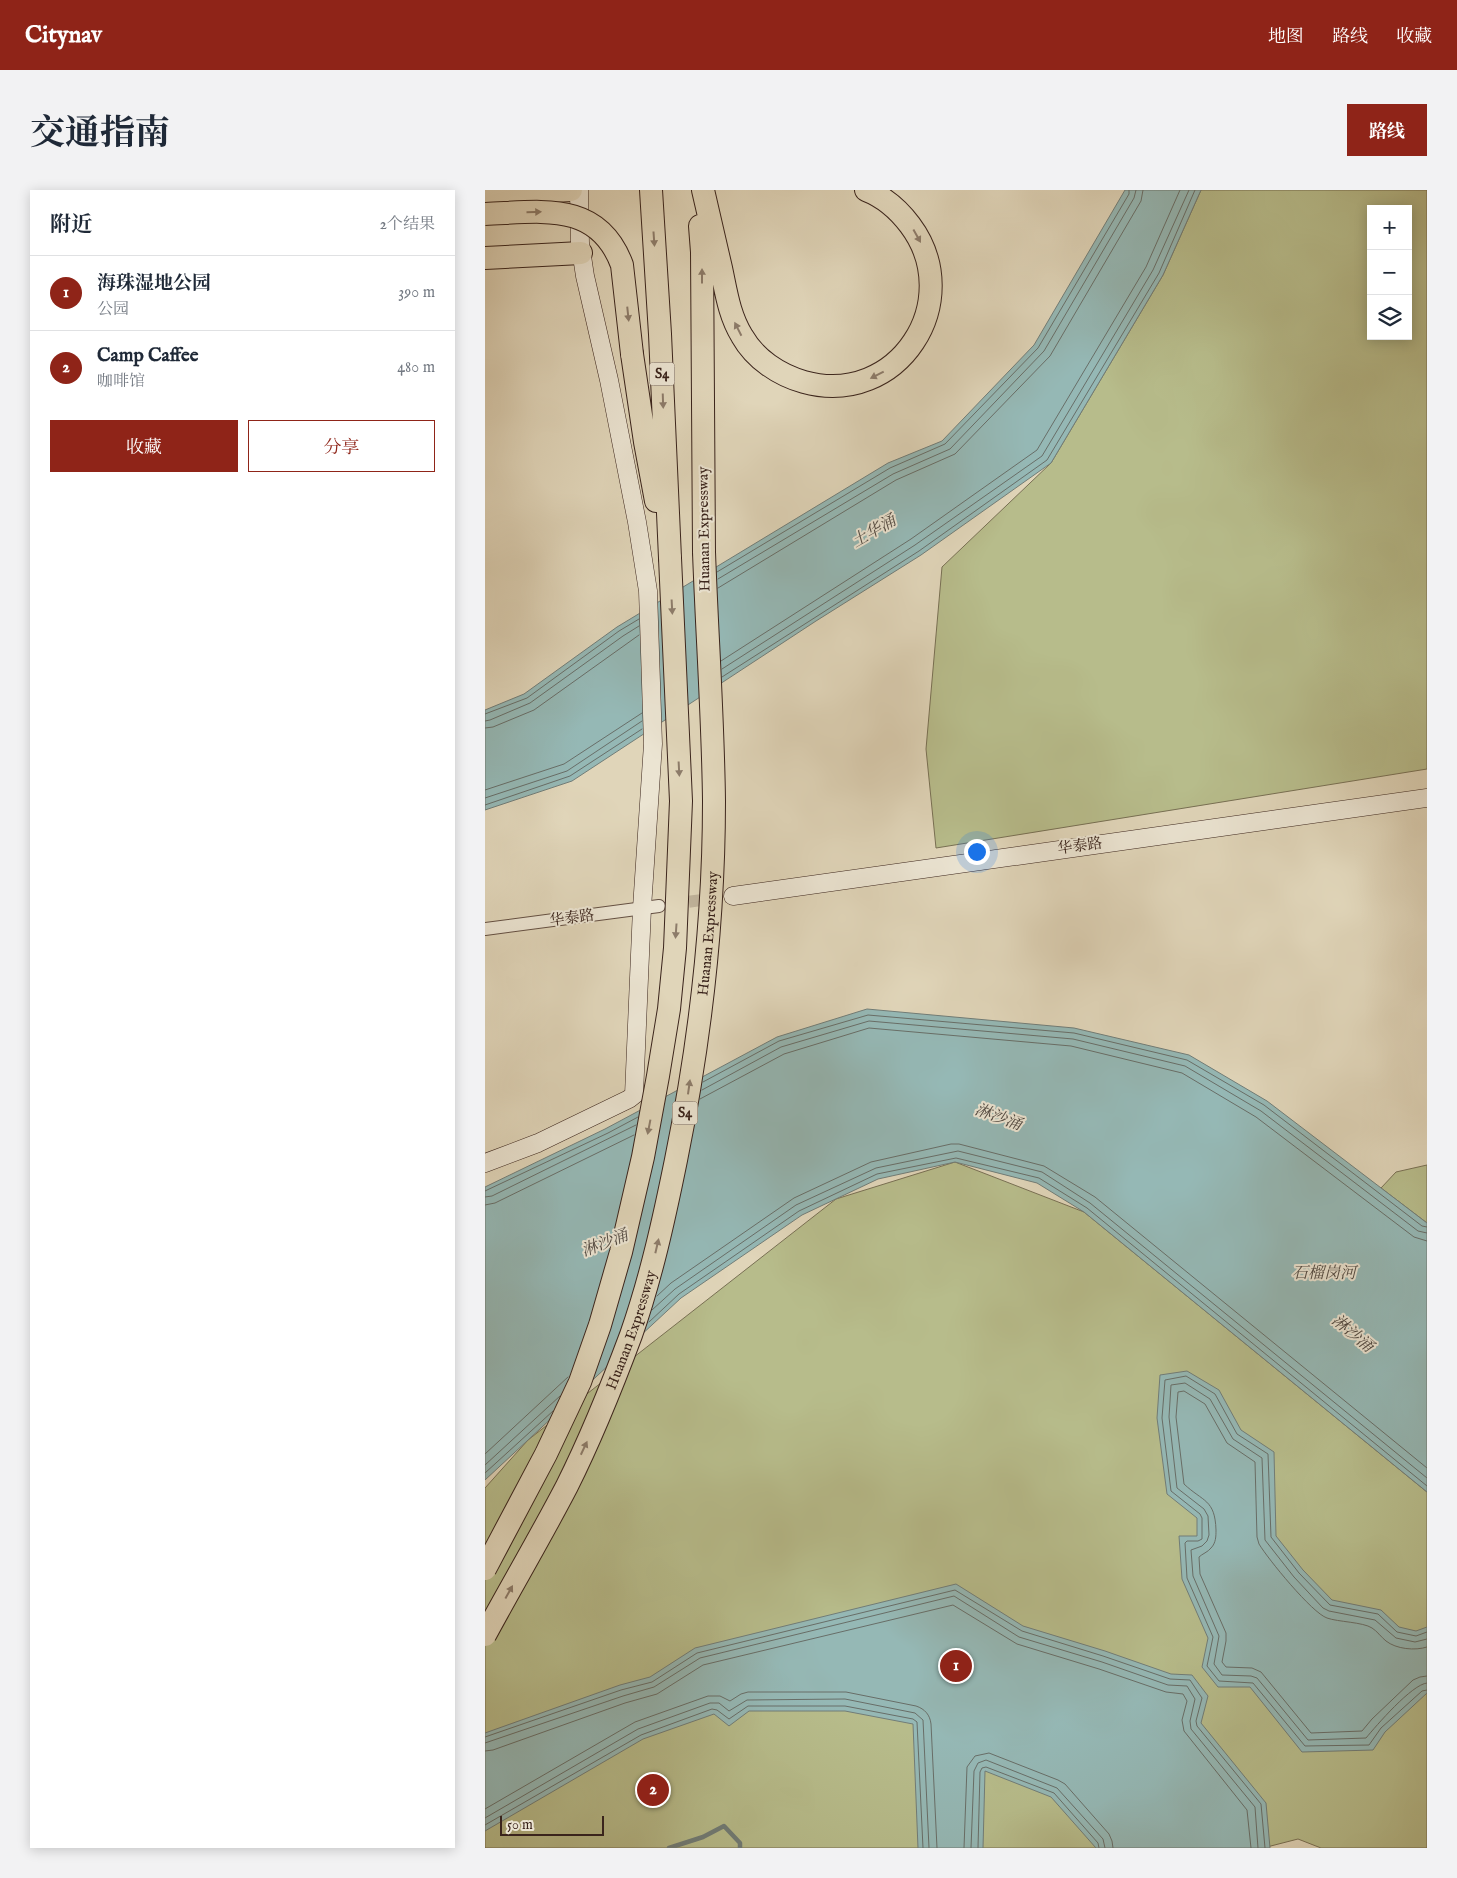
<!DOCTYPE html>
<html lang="zh">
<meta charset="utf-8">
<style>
:root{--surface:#fff;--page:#f2f2f3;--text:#1f2937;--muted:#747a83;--line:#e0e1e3;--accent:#8f2418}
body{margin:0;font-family:"IM FELL English","Noto Serif SC",serif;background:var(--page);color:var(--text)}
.controls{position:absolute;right:15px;top:15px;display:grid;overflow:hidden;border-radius:0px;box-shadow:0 2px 12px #0003}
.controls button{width:45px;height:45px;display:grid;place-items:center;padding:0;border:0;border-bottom:1px solid var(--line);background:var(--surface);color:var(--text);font:25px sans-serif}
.scale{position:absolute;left:15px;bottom:12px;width:104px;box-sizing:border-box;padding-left:5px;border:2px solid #3a241c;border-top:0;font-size:14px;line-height:18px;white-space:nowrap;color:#3a241c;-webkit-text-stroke:4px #ebe4d2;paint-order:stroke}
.you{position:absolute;left:491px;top:661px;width:18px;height:18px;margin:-12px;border:4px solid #fff;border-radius:50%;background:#1a73e8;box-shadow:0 0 0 8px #1a73e833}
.badge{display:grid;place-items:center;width:32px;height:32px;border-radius:50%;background:var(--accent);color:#fff;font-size:16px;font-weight:700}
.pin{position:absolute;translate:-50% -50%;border:2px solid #fff;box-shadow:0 1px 5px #0006}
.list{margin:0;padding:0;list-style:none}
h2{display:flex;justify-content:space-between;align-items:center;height:65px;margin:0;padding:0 20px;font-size:21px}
h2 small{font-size:16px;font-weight:400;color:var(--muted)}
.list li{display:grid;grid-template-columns:32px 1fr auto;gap:15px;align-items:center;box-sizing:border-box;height:75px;padding:0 20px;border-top:1px solid var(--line)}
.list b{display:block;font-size:19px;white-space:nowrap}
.list p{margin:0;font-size:16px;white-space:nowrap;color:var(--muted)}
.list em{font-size:16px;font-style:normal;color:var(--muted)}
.actions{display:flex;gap:10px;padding:15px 20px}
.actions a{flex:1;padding:11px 0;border:1px solid var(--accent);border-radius:0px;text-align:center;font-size:18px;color:var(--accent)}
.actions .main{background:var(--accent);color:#fff}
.icon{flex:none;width:28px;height:28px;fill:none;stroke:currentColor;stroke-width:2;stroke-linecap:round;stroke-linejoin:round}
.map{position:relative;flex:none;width:942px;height:1658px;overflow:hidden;border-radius:0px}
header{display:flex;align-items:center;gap:30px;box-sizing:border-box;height:70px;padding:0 25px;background:var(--accent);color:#fff}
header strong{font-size:24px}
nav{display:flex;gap:28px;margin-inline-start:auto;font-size:18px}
.intro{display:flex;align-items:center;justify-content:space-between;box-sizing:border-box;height:120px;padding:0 30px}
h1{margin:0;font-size:35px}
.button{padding:12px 22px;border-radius:0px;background:var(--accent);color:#fff;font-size:18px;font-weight:700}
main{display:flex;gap:30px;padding:0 30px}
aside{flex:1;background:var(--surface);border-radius:0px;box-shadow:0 2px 12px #0003}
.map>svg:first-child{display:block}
.green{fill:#b7bc8b;stroke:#787054;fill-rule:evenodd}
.water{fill:#95b8b5;stroke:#717d78}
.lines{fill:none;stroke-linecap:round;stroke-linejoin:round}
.shore{stroke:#686e68;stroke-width:1}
.stream{stroke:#717d78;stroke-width:4.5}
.street-tunnel{stroke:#bfb29a;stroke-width:12;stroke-dasharray:12 6;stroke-linecap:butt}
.street-casing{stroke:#645043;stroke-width:14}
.secondary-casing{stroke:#3a241c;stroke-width:19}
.highway-casing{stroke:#3a241c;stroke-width:24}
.street{stroke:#ebe4d2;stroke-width:12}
.secondary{stroke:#ebe4d2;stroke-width:18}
.highway{stroke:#e0d5b9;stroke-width:22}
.highway-bridge-casing{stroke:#3a241c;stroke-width:24;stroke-linecap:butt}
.highway-bridge{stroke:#e0d5b9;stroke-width:22}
.oneway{fill:#8d7c6a}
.labels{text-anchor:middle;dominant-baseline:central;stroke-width:4;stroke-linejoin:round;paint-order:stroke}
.shield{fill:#ebe4d2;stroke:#6f5e53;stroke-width:1}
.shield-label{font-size:14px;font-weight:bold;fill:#3a241c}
.street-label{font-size:15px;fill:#3a241c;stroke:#ebe4d2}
.water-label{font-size:16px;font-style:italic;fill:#514942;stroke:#ebe4d2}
</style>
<header>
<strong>Citynav</strong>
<nav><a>地图</a><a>路线</a><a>收藏</a></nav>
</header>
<div class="intro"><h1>交通指南</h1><a class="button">路线</a></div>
<main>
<aside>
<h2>附近<small>2个结果</small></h2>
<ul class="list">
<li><span class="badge">1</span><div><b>海珠湿地公园</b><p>公园</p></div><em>390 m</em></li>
<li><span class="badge">2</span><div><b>Camp Caffee</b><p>咖啡馆</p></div><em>480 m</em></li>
</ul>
<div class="actions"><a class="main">收藏</a><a>分享</a></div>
</aside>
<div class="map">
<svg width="942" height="1658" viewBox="0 0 942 1658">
<rect width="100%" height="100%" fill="#e0d5b9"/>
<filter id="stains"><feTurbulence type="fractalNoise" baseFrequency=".004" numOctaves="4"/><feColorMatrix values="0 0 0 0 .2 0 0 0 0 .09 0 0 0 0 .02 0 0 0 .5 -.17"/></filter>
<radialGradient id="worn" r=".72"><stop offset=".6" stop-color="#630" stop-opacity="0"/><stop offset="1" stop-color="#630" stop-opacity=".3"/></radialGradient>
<path class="green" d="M 716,0 L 942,0 L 942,579 L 451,658 L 441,559 L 457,377 L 566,273 L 678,85 ZM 886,19 L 923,19 L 923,146 L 886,146 Z
M 470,972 L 599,1022 L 942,1302 L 942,1658 L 836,1658 L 813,1649 L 778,1658 L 0,1658 L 0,1298 L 43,1250 L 351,1009 Z
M 942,975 L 942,1033 L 896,998 L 911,982 Z"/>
<path class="water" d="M 640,0 L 716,0 L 678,85 L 566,273 L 436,365 L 331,431 L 87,591 L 0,620 L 0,520 L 39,504 L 132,437 L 403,273 L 457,251 L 549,155 Z
M 382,819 L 589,838 L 704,865 L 782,911 L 942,1033 L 942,1302 L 599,1022 L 552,993 L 470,972 L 393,989 L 317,1025 L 196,1108 L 0,1290 L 0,997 L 120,939 L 292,847 Z
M 702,1181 L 734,1200 L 756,1240 L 789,1262 L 791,1346 L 818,1380 L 847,1410 L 896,1420 L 914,1437 L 931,1441 L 942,1437 L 942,1503 L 900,1542 L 888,1560 L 817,1562 L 765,1497 L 733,1497 L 717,1477 L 723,1448 L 697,1389 L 694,1346 L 712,1346 L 712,1328 L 682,1304 L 672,1228 L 675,1185 Z
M 471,1394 L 538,1436 L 620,1461 L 686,1484 L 707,1485 L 723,1506 L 716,1533 L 781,1613 L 785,1658 L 611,1658 L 566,1607 L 500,1581 L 498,1658 L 433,1658 L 428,1534 L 360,1521 L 264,1521 L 244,1536 L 229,1524 L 158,1549 L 0,1641 L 0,1543 L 135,1495 L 165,1487 L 210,1458 Z"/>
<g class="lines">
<path class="shore" d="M 232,382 L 405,278 L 460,254 L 553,158 L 644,4 L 644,0
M 233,389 L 408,284 L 465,259 L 559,161 L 649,8 L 651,0
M 233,398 L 411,290 L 470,264 L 565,166 L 656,11 L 658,0
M 236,471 L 426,349 L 552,260 L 661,77 L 695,0
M 237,479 L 430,355 L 557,266 L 668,80 L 704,0
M 237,487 L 434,361 L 562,270 L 674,83 L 710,0
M 0,524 L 42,508 L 134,441 L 154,429
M 0,531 L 5,530 L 45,513 L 138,446 L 154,436
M 0,538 L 8,537 L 49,520 L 154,445
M 0,600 L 79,574 L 157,523
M 0,608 L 82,581 L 157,531
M 0,615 L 85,586 L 157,539
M 218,892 L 294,851 L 383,825 L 589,843 L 702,870 L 779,915 L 937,1036 L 942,1037
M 217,900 L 296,857 L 384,831 L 588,849 L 700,876 L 776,921 L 933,1041 L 942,1043
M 215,909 L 299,864 L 384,838 L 586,856 L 697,883 L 771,927 L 929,1047 L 942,1051
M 0,1001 L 123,943 L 153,927
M 0,1007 L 7,1006 L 151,935
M 0,1015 L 10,1013 L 149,945
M 172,1106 L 186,1093 L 309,1008 L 386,972 L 466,954 L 474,954 L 559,976 L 610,1007 L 942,1278
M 167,1120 L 190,1099 L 311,1015 L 391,978 L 473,961 L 557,982 L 605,1013 L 942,1288
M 164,1132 L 194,1104 L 314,1021 L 392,984 L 471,968 L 554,988 L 602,1018 L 942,1296
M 0,1264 L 83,1187
M 0,1275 L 75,1206
M 0,1283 L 68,1221
M 942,1442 L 931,1446 L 912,1442 L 893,1424 L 845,1415 L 814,1383 L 786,1347 L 783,1264 L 752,1244 L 730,1204 L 701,1186 L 680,1190 L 677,1228 L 686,1301 L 715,1324 L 717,1328 L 717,1349 L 713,1351 L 702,1351 L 700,1353 L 702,1388 L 728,1447 L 722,1476 L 734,1491 L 768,1493 L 820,1556 L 884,1555 L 896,1538 L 937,1501 L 942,1500
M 942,1449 L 930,1452 L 911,1448 L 890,1430 L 844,1421 L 838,1418 L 809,1387 L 780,1350 L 777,1268 L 748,1249 L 725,1209 L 700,1193 L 686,1195 L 684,1227 L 692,1298 L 719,1319 L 723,1326 L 724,1345 L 722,1351 L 717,1356 L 706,1360 L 708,1386 L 734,1446 L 729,1474 L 737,1485 L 766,1486 L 772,1488 L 823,1550 L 881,1548 C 891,1536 927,1494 942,1493
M 942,1457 C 930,1461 911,1459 901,1451 C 896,1447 892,1441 887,1438 C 878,1432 853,1432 842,1428 C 827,1423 783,1369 774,1354 L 772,1347 L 770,1272 L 742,1253 L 720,1214 L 699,1201 L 693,1202 L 691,1227 L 699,1294 C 718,1312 730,1309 731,1340 C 731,1346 731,1353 726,1358 C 723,1362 717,1364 714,1367 L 715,1384 L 741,1443 L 741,1451 L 737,1472 L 741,1477 L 767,1478 L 776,1482 L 826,1543 L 877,1541 L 887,1529 L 928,1490 L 935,1487 L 942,1486
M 0,1547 L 136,1500 L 167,1492 L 212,1463 L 470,1400 L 537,1441 L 618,1466 L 685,1489 L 705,1490 L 717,1508 L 711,1531 L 712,1536 L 776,1614 L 780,1658
M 0,1553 L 138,1506 L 169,1497 L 215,1468 L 469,1406 L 534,1447 L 617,1472 L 683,1495 L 702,1496 L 710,1509 L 705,1531 L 706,1539 L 770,1617 L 773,1658
M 0,1561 L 8,1560 L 140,1513 L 172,1504 L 218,1475 L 468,1415 L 532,1454 L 614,1479 L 681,1502 L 698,1504 L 702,1511 L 697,1530 L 699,1541 L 762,1620 L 766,1658
M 0,1619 L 150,1532 L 223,1506 L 235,1506 L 245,1511 L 256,1504 L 263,1502 L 361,1502 L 431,1516 C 440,1519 445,1525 446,1534 L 452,1658
M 0,1628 L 153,1539 L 225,1513 L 234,1513 L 244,1521 L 262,1510 L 360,1509 L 430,1523 L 438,1530 L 444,1658
M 0,1635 L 156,1545 L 227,1519 L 232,1520 L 244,1529 L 263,1516 L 360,1516 L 428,1529 L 432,1532 L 438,1658
M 479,1658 L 482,1577 L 490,1566 L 504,1563 L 573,1590 L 580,1594 L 624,1644 L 627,1651 L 628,1658
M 486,1658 L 489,1581 L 493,1573 L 501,1570 L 572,1598 L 618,1649 L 620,1658
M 493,1658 L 495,1582 L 497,1578 L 501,1577 L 569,1603 L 613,1653 L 614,1658"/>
<path class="stream" d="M 184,1658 L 218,1647 L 239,1636 L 255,1653 L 255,1658"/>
<path class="street-tunnel" d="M 186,714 L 248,706"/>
<g class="street-casing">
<path id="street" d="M 0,739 L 174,716"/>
</g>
<g class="secondary-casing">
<path id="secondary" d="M 248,706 L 942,608
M 0,973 L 53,953 L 144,909 L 149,905 L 157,718 L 168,554 L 163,401 L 152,332 L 124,190 L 100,86 L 95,53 L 94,0"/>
</g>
<g class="highway-casing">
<path id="highway" d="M 166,0 L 175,144 L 185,368
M 218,0 C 224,26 230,52 236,78 C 241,101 244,125 257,146 C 270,169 294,185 319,192 C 413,218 482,111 425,35 C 413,19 399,7 381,0
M 0,5 L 86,0
M 215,36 L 217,62 L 219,362
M 0,68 L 96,63
M 147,164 L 160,252 L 171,311"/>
</g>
<use href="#street" class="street"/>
<use href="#secondary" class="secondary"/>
<use href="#highway" class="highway"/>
<g class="highway-bridge-casing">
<g id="highway-bridge">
<path d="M 0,24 C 56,22 113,10 137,75 L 147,164"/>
<path d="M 0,1379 L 61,1264 L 95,1192 L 115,1135 L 136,1062 L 158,967 L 173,886 L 184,819 L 190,758 L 196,611 L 185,368"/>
<path id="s1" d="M 0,1445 C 27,1395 56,1346 82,1296 C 106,1248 127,1196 146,1145 C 166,1088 179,1029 191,970 C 215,852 229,731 229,611 C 228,528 222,445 219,362"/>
</g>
</g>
<use href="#highway-bridge" class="highway-bridge"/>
</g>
<defs><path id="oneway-solid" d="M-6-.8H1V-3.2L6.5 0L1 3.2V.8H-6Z" transform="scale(1.25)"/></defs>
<g class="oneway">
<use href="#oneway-solid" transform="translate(49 22) rotate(-2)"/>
<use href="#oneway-solid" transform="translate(432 46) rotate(61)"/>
<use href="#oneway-solid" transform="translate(169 49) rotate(86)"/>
<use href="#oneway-solid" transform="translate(217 86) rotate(-90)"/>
<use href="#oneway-solid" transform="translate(143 124) rotate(84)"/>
<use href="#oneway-solid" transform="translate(253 139) rotate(-117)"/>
<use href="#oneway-solid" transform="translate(392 185) rotate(153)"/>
<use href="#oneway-solid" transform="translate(178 211) rotate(88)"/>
<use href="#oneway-solid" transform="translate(187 417) rotate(87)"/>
<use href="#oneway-solid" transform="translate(194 579) rotate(87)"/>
<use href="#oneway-solid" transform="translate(191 741) rotate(94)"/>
<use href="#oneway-solid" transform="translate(204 897) rotate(-82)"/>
<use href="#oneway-solid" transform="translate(164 937) rotate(101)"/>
<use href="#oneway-solid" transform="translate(172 1056) rotate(-77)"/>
<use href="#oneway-solid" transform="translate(99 1258) rotate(-65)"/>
<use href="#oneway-solid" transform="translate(24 1402) rotate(-61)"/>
</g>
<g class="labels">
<g class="shield">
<rect x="164.5" y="172.5" width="25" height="23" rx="4"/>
<rect x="187.5" y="911.5" width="25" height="23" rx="4"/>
</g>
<g class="shield-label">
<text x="177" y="184">S4</text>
<text x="200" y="923">S4</text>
</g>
<g class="street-label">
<text transform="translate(219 339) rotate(-91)">Huanan Expressway</text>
<text transform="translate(595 656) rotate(-8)">华泰路</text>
<text transform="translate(87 728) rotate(-8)">华泰路</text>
<text stroke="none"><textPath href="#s1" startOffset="744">Huanan Expressway</textPath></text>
<text stroke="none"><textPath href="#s1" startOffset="339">Huanan Expressway</textPath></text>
</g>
<g class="water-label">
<text transform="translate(389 342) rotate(-30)">土华涌</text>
<text transform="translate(513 928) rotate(20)">淋沙涌</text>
<text transform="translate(120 1054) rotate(-21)">淋沙涌</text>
<text x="839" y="1084">石榴岗河</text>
<text transform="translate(867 1144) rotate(40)">淋沙涌</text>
</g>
</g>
<rect width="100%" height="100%" filter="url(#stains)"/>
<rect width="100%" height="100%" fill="url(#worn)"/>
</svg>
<div class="controls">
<button>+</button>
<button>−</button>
<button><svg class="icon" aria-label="layers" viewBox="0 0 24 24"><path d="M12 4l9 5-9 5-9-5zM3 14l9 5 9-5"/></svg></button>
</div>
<div class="scale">50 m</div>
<div class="you"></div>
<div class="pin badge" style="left:471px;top:1476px">1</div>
<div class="pin badge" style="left:168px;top:1600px">2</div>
</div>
</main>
